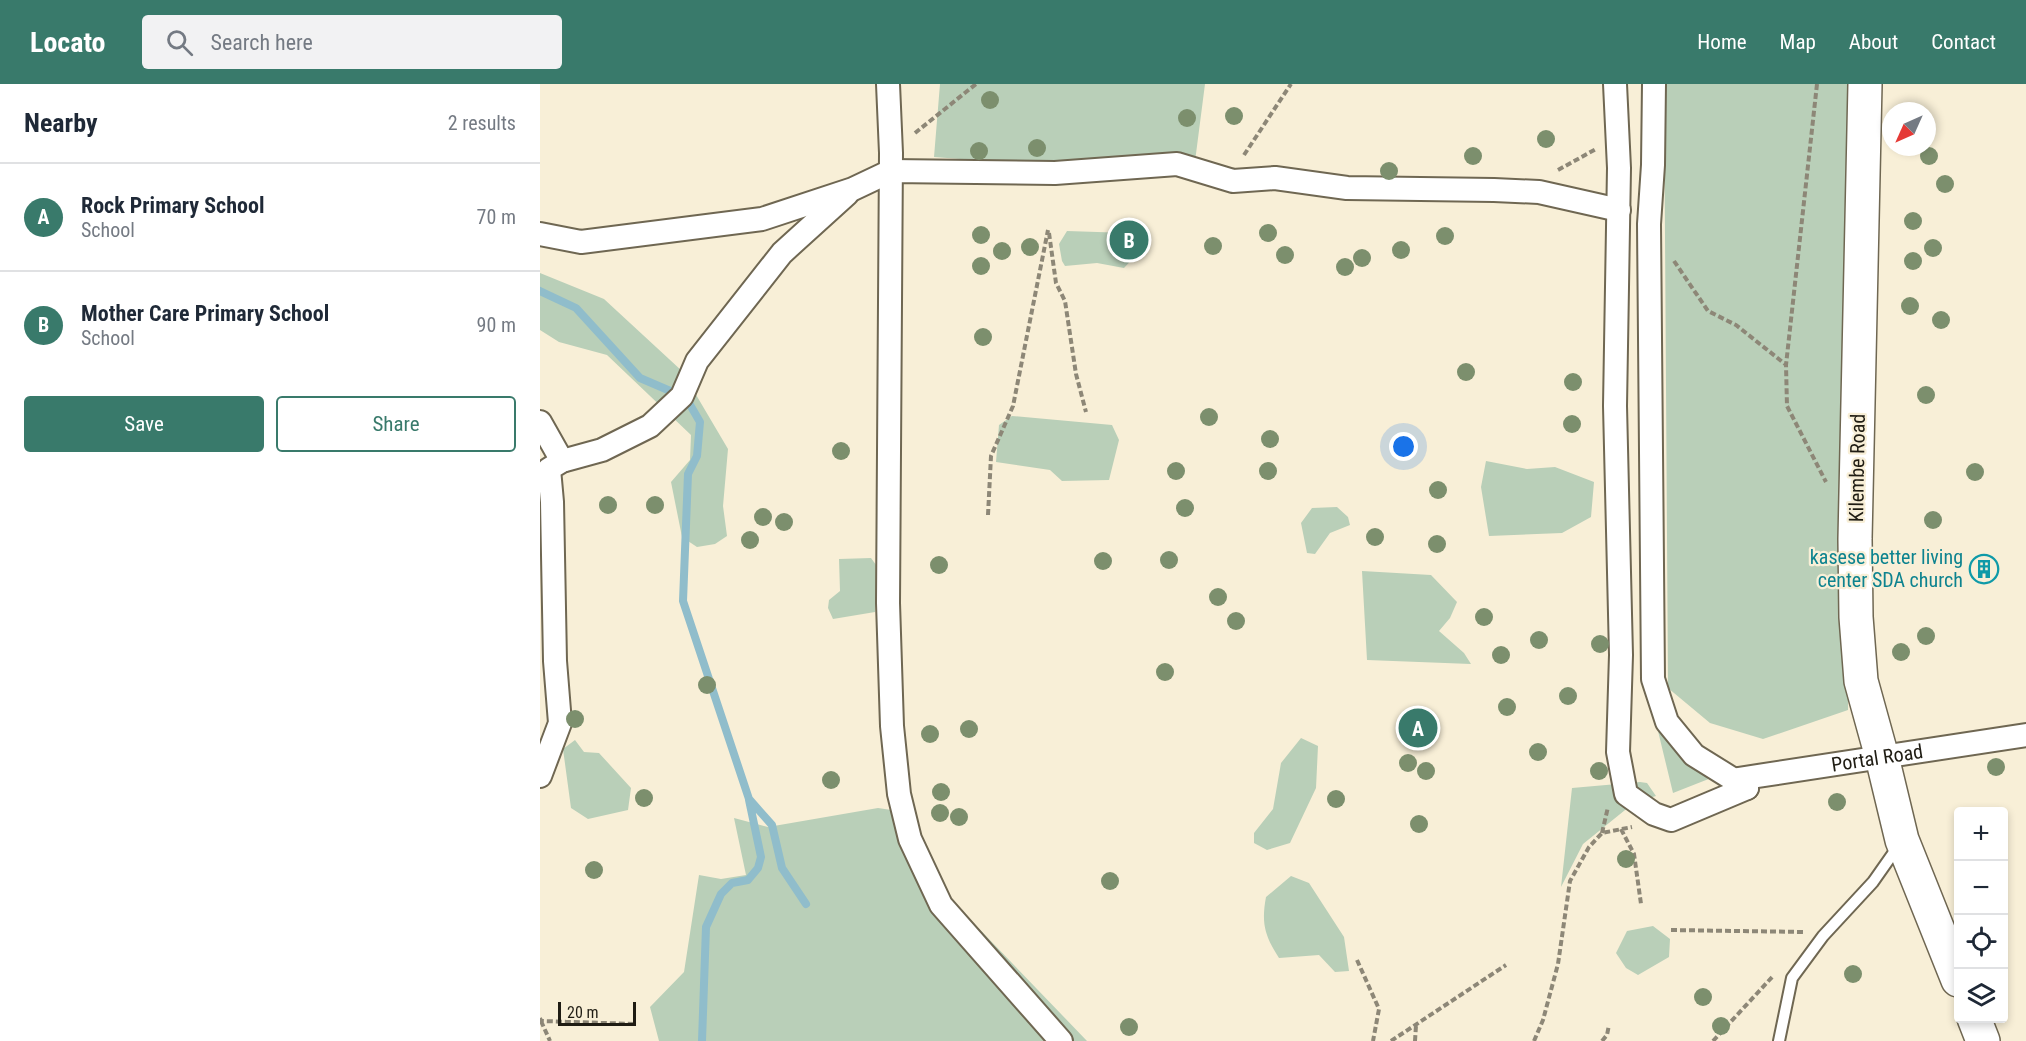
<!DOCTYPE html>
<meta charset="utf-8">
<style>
:root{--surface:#fff;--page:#f2f2f3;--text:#1f2937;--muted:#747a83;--line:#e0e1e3;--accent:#397a6b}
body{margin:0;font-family:"Roboto Condensed",sans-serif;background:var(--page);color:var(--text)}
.controls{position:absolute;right:18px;bottom:18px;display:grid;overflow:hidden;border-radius:6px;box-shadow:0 3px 9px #0003}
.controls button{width:54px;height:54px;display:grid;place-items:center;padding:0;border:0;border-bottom:2px solid var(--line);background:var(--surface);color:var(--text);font:30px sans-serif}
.compass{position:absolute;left:1342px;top:18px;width:54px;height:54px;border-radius:50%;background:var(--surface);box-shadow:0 3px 9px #0003;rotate:225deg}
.scale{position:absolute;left:18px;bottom:15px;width:78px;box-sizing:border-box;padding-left:6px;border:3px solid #1f1c13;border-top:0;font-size:16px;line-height:21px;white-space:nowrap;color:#1f1c13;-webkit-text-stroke:4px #f8efd7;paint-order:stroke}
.you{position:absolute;left:864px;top:363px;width:21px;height:21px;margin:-15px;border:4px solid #fff;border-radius:50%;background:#1a73e8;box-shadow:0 0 0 9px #1a73e833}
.badge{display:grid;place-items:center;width:39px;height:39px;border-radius:50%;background:var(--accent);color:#fff;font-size:20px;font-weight:700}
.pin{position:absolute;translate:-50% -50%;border:3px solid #fff;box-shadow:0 2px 6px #0006}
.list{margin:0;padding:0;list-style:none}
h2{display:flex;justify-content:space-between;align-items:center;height:78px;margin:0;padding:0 24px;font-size:26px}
h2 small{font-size:20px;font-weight:400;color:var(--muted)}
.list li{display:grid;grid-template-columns:39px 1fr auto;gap:18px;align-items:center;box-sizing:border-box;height:108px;padding:0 24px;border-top:2px solid var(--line)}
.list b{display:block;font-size:22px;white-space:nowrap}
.list p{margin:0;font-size:20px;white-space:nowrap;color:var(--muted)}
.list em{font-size:20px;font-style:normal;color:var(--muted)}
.actions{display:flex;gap:12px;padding:18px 24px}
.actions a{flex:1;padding:14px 0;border:2px solid var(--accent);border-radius:6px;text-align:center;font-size:21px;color:var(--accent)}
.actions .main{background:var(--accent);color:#fff}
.icon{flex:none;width:33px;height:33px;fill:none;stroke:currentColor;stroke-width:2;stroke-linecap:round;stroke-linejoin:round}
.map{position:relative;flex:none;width:1486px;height:957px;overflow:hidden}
header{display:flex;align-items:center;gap:36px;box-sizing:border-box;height:84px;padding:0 30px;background:var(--accent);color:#fff}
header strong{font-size:28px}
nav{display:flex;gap:33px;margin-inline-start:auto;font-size:21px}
.search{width:420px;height:54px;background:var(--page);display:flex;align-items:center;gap:15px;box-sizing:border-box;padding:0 21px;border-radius:6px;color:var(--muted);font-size:22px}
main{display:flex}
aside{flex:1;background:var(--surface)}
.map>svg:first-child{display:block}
.green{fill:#b9cfb8}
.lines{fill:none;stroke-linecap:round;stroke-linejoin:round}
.stream{stroke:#90bdcb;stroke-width:8}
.lane-casing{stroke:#6f6752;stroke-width:14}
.street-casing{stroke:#6f6752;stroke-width:26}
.primary-casing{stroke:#6f6752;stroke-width:36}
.path{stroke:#8d8777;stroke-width:4;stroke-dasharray:6 3;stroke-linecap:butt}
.lane{stroke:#fff;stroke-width:10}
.street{stroke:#fff;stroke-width:22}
.primary{stroke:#fff;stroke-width:33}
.tree{fill:#7c8f6d}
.labels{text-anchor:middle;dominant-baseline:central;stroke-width:4.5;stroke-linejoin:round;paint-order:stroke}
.street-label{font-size:20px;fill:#1f1c13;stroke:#f8efd7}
.culture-label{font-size:20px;fill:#0d838f;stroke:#f8efd7;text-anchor:end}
</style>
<header>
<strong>Locato</strong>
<div class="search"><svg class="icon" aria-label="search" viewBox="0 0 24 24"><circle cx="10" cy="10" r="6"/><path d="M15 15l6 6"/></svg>Search here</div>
<nav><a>Home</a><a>Map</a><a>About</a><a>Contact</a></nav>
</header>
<main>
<aside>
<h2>Nearby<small>2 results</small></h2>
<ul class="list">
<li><span class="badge">A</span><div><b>Rock Primary School</b><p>School</p></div><em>70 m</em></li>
<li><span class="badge">B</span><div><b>Mother Care Primary School</b><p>School</p></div><em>90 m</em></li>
</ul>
<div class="actions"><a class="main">Save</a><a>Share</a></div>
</aside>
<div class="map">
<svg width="1486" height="957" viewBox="0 0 1486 957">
<rect width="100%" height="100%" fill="#f8efd7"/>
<path class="green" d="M 400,0 L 665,0 L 653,93 L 394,73 Z
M 1124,0 L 1310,0 L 1308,626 L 1223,655 L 1170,639 L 1128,604 Z
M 527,147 L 588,149 L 598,169 L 584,184 L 557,179 L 525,182 L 522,177 L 519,160 Z
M 0,189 L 64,215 L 142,287 L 188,365 L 183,422 L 187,452 L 175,460 L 157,463 L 142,453 L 131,398 L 150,376 L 151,351 L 67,271 L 19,258 L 0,246 Z
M 472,332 L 572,341 L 579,356 L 569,396 L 522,397 L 510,386 L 456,378 L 459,341 Z
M 946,377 L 987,385 L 1015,383 L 1054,398 L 1051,433 L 1022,449 L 949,452 L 941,403 Z
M 797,423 L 808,433 L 810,441 L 790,449 L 775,470 L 767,469 L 761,439 L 772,424 Z
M 331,474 L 339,485 L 335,528 L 293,535 L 288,524 L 289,516 L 300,507 L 299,475 Z
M 822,487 L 891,491 L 917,518 L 910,534 L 899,547 L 924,569 L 931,580 L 827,576 Z
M 1118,647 L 1160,679 L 1189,687 L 1133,709 Z
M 761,654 L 778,662 L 776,704 L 750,759 L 727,766 L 714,759 L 714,749 L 733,725 L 741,679 Z
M 35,656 L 44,668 L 59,669 L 91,704 L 88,726 L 48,735 L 31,724 L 23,665 Z
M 1100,698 L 1107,699 L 1116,712 L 1095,718 L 1043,760 L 1021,803 L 1032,704 Z
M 338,724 L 358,727 L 374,777 L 547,957 L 119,957 L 110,923 L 144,888 L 159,791 L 181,795 L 206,791 L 194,734 L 228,743 Z
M 751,792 L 769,799 L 804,853 L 809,887 L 795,888 L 779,871 L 739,874 C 725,852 721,840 726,813 Z
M 1113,842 L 1130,855 L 1129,873 L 1098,891 L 1086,884 L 1076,869 L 1087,847 Z"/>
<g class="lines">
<path class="stream" d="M 0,207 L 36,224 L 100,294 L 142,312 L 149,319 L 160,338 L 157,372 L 148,390 L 143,517 L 209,715 L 232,741 L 242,784 L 266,820
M 162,957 L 166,843 L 181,810 L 192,799 L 208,796 L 218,784 L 221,773 L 209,716"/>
<g class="lane-casing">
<path id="lane" d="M 1239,957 L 1252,894 L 1283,852 L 1333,798 L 1359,761"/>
</g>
<g class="street-casing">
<g id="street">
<path d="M 348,0 L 351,69 L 348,519 L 352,642 L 359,710 L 370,755 L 401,821 L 521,957"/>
<path d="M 1075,0 L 1079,84 L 1075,322 L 1081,571 L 1078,668 L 1086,710 L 1114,730 L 1131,736 L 1207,704"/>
<path d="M 1114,0 L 1113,81 L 1109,140 L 1113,595 L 1127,638 L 1154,671 L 1207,704"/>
<path d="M 0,150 L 41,158 L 222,135 L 313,105 L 351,87 L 515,89 L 637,80 L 693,97 L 735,94 L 807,104 L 954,106 L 999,108 L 1079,126"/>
<path d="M 0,338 L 22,377"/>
<path d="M 0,692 L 20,639 L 15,577 L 12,418 L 9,385 L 22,377 L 62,366 L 110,342 L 142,312 L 157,277 L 242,169 L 307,110"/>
<path id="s1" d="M 1206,703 L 1198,695 L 1486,651"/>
</g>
</g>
<g class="primary-casing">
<path id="primary" d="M 1325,0 L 1315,455 L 1316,533 L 1321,597 L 1342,673 L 1362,756 L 1418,896
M 1434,934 L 1443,957"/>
</g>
<path class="path" d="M 1277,0 L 1246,281 L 1247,322 L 1286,398
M 375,49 L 436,0
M 704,71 L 751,0
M 1018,86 L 1056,65
M 509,149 L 516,199 L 525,217 L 536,290 L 546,328
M 1134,177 L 1168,227 L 1196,241 L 1245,280
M 448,431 L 451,372 L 473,322 L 508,146
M 1081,745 L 1094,770 L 1101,820
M 1062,749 L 1068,723
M 1131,846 L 1265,848
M 817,876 L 839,925 L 833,957
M 0,934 L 1,937 L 96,940
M 1,937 L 10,957
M 851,957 L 966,881
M 875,957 L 876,941
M 994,957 L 1003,936 L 1018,880 L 1030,797 L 1049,763 L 1062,749 L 1092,743
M 1062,957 L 1067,951 L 1069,941
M 1173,957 L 1234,891"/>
<use href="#lane" class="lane"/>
<use href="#street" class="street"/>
<use href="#primary" class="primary"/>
</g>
<g class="tree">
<circle cx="450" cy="16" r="9"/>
<circle cx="694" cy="32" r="9"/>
<circle cx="647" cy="34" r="9"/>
<circle cx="1006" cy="55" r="9"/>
<circle cx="497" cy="64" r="9"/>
<circle cx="439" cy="67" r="9"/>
<circle cx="933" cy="72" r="9"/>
<circle cx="1389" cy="72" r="9"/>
<circle cx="849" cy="87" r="9"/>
<circle cx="1405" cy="100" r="9"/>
<circle cx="1373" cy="137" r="9"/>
<circle cx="728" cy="149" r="9"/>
<circle cx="441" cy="151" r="9"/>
<circle cx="905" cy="152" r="9"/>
<circle cx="673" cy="162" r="9"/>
<circle cx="490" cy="163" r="9"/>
<circle cx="1393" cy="164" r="9"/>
<circle cx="861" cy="166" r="9"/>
<circle cx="462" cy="167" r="9"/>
<circle cx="745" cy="171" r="9"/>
<circle cx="822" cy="174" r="9"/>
<circle cx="1373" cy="177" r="9"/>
<circle cx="441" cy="182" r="9"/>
<circle cx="805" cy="183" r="9"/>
<circle cx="1370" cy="222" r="9"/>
<circle cx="1401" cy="236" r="9"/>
<circle cx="443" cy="253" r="9"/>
<circle cx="926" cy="288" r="9"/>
<circle cx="1033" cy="298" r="9"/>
<circle cx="1386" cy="311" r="9"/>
<circle cx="669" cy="333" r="9"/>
<circle cx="1032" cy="340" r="9"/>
<circle cx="730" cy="355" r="9"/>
<circle cx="301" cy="367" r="9"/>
<circle cx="636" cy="387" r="9"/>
<circle cx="728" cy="387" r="9"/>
<circle cx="1435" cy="388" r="9"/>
<circle cx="898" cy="406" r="9"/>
<circle cx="68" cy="421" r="9"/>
<circle cx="115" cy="421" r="9"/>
<circle cx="645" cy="424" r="9"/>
<circle cx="223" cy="433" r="9"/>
<circle cx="1393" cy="436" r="9"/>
<circle cx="244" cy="438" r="9"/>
<circle cx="835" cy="453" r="9"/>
<circle cx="210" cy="456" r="9"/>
<circle cx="897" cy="460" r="9"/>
<circle cx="629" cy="476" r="9"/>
<circle cx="563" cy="477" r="9"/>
<circle cx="399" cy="481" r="9"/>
<circle cx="678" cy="513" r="9"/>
<circle cx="944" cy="533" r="9"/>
<circle cx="696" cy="537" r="9"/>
<circle cx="1386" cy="552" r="9"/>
<circle cx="999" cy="556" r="9"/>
<circle cx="1060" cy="560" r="9"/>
<circle cx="1361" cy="568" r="9"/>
<circle cx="961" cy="571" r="9"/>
<circle cx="625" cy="588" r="9"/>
<circle cx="167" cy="601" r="9"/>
<circle cx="1028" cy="612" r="9"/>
<circle cx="967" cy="623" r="9"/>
<circle cx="35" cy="635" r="9"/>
<circle cx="429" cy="645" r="9"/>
<circle cx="390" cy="650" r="9"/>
<circle cx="998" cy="668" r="9"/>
<circle cx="868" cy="679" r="9"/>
<circle cx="1456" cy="683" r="9"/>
<circle cx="886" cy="687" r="9"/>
<circle cx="1059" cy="687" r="9"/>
<circle cx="291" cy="696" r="9"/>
<circle cx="401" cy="708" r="9"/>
<circle cx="104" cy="714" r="9"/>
<circle cx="796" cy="715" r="9"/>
<circle cx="1297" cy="718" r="9"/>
<circle cx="400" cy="729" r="9"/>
<circle cx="419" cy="733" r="9"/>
<circle cx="879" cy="740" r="9"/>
<circle cx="1086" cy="775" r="9"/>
<circle cx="54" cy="786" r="9"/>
<circle cx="570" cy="797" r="9"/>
<circle cx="1313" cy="890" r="9"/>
<circle cx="1163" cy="913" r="9"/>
<circle cx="1181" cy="942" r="9"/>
<circle cx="589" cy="943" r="9"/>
</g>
<defs>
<g id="building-ring" transform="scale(1.5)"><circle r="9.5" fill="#f8efd7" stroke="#0f9aa8" stroke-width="1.5"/><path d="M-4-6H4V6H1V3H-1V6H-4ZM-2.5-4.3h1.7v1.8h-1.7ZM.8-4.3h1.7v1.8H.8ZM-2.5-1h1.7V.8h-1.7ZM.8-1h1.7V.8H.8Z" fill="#0f9aa8"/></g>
</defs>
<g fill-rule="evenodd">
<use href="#building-ring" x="1444" y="485"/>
</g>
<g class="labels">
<g class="street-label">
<text transform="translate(1317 384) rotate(-89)">Kilembe Road</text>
<text stroke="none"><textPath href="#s1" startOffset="152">Portal Road</textPath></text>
</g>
<g class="culture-label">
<text x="1423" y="473">kasese better living<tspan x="1423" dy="23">center SDA church</tspan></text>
</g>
</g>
</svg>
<div class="controls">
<button>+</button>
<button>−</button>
<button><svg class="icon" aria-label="locate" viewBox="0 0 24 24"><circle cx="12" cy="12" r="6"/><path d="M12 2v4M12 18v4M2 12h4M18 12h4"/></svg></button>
<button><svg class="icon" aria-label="layers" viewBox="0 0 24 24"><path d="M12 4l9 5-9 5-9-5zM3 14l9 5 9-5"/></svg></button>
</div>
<svg class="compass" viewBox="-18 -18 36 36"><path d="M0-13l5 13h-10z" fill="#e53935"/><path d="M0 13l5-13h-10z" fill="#747a83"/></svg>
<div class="scale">20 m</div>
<div class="you"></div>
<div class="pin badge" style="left:878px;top:644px">A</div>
<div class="pin badge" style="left:589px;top:156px">B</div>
</div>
</main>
